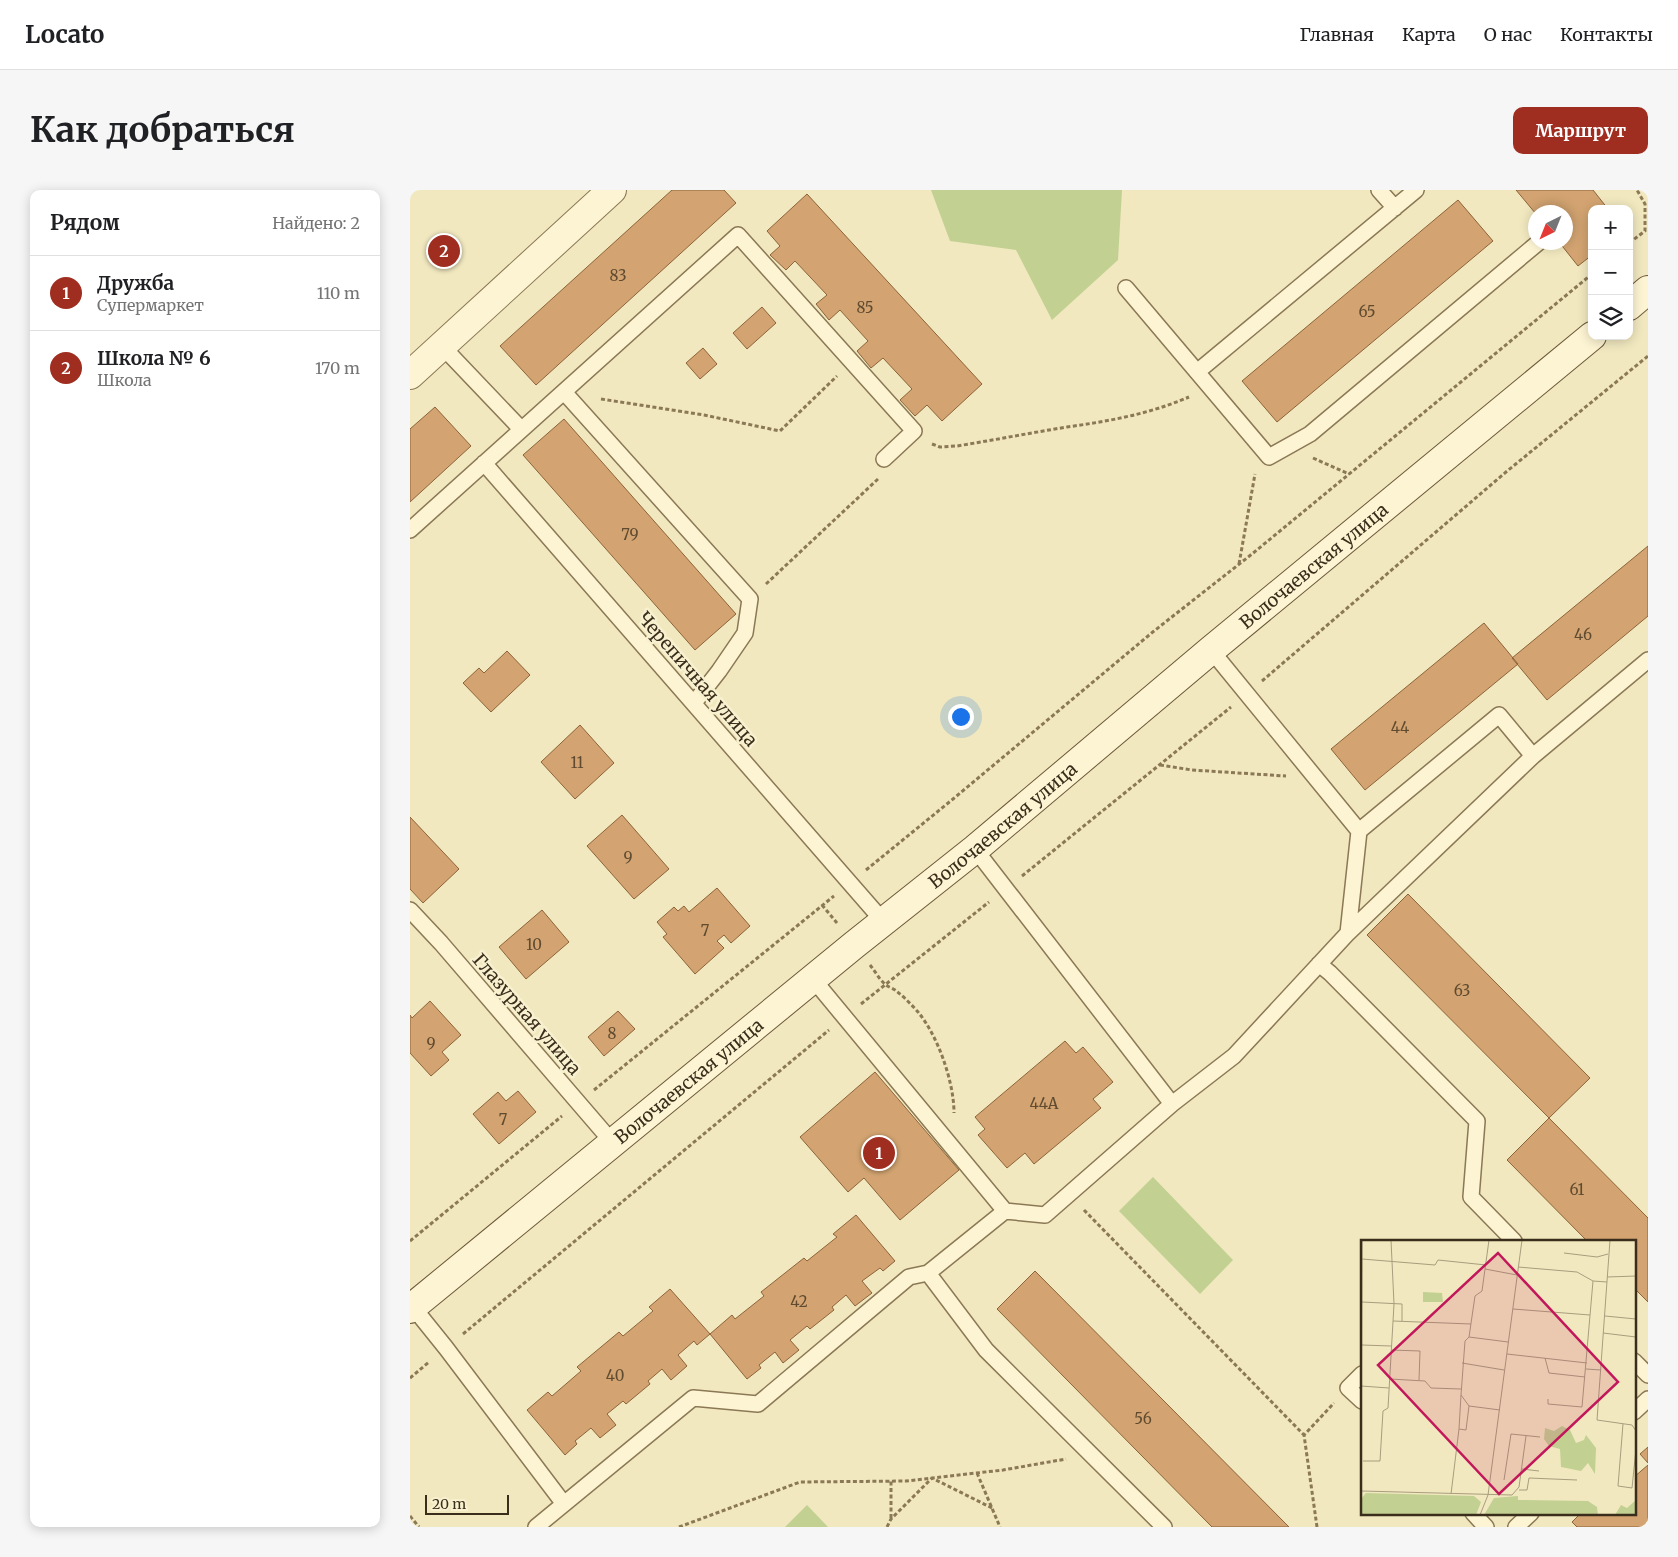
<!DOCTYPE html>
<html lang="ru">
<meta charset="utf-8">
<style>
:root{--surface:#fff;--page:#f6f6f6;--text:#202124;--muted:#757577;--line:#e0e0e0;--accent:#9f2d20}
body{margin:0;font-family:Merriweather,serif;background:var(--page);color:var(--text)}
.controls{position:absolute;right:15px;top:15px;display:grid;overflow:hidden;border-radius:10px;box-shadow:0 2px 12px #0003}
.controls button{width:45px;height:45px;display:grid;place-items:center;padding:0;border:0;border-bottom:1px solid var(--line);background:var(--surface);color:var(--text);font:25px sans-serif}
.compass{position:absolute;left:1118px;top:15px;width:45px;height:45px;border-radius:50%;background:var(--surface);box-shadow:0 2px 12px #0003;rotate:223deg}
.scale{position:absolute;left:15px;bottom:12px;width:84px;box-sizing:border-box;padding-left:5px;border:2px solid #3a2d1b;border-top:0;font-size:14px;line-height:18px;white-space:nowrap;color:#3a2d1b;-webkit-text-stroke:4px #f8f1cf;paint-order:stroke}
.you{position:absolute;left:550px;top:526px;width:18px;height:18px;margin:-12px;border:4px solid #fff;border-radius:50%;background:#1a73e8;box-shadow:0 0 0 8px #1a73e833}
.badge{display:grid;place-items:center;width:32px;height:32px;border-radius:50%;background:var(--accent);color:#fff;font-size:16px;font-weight:700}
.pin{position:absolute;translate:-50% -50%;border:2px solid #fff;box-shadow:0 1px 5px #0006}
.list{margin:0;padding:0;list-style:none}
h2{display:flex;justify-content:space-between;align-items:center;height:65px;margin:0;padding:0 20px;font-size:21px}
h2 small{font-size:16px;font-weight:400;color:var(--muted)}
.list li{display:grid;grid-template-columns:32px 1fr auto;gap:15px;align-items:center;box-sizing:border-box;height:75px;padding:0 20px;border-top:1px solid var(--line)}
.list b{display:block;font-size:19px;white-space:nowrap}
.list p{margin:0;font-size:16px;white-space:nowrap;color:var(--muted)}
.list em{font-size:16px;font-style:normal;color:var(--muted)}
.icon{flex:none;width:28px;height:28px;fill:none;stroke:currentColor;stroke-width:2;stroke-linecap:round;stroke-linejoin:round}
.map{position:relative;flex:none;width:1238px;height:1337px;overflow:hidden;border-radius:10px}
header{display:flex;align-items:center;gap:30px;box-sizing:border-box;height:70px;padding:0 25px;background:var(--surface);border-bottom:1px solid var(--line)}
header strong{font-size:24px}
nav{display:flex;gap:28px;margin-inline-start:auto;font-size:18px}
.intro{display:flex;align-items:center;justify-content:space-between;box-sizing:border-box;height:120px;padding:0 30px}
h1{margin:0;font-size:35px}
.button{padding:12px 22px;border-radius:10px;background:var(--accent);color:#fff;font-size:18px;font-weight:700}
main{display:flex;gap:30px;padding:0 30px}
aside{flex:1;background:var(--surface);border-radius:10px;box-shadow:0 2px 12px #0003}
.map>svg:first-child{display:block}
.green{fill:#c2d092}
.building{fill:#d3a471;stroke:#8d6339}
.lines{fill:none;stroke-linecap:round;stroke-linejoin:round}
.lane-casing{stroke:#8b7855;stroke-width:18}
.street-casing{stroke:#8b7855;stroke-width:30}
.secondary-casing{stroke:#6d5939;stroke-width:30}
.path{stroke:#8b7855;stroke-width:3;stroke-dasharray:4 2.5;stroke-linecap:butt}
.lane{stroke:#fcf4d2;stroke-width:15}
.street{stroke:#fcf4d2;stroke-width:28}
.secondary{stroke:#fcf4d2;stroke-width:28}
.labels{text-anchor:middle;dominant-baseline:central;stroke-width:5;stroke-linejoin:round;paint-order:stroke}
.number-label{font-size:15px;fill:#604b30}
.street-label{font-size:18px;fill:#3a2d1b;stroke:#f8f1cf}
.inset-road{fill:none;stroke:#a89d7d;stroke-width:1}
.view{fill:#c2185b;fill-opacity:0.15;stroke:#c2185b;stroke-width:2.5}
.inset-edge{fill:none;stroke:#3a2d1b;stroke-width:2.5}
</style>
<header>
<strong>Locato</strong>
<nav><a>Главная</a><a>Карта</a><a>О нас</a><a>Контакты</a></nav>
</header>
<div class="intro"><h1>Как добраться</h1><a class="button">Маршрут</a></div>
<main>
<aside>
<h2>Рядом<small>Найдено: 2</small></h2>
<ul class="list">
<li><span class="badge">1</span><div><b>Дружба</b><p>Супермаркет</p></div><em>110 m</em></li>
<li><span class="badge">2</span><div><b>Школа № 6</b><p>Школа</p></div><em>170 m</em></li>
</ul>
</aside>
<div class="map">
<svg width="1238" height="1337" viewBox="0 0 1238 1337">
<rect width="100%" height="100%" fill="#f1e8bf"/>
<path class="green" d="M 521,0 L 712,0 L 708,70 L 642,130 L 606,60 L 540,51 Z
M 743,987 L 823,1070 L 790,1104 L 709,1021 Z
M 397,1315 L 418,1337 L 375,1337 Z"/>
<path class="building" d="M 262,0 L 314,0 L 326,13 L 126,195 L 90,156 Z
M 1106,0 L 1183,0 L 1198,19 L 1182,19 L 1182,65 L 1168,76 L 1149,52 L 1156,52 L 1156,22 L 1126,22 L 1126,24 Z
M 397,4 L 572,194 L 532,231 L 517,215 L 505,226 L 490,210 L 502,199 L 473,168 L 461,178 L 447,161 L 458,151 L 430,120 L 419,130 L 406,114 L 417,105 L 385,71 L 376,80 L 360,65 L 370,56 L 357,41 Z
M 1048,10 L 1083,51 L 867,232 L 832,191 Z
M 352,117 L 366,133 L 337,159 L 323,143 Z
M 293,158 L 307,174 L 290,189 L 276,173 Z
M 25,217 L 61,256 L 0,312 L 0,239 Z
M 154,229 L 326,424 L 285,460 L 113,265 Z
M 1238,356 L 1238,426 L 1137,510 L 1102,468 Z
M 1074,433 L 1108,474 L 955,600 L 921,559 Z
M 97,461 L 120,485 L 81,522 L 53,493 L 69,478 L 74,483 Z
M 170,535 L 204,573 L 165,609 L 131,572 Z
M 212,625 L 259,679 L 224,709 L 177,656 Z
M 0,627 L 49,679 L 13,713 L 0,699 Z
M 307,698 L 340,736 L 321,753 L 314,745 L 307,751 L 314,758 L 285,784 L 253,747 L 257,744 L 247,732 L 264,717 L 268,721 L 274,716 L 279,722 Z
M 998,704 L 1180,888 L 1139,928 L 957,745 Z
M 132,720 L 159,752 L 116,789 L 89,757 Z
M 20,811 L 51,845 L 32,862 L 39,870 L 21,886 L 0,863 L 0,825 L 2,828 Z
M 208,821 L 225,839 L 194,866 L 178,847 Z
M 655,851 L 666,863 L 673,857 L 703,892 L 683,909 L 691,918 L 624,974 L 615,963 L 597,978 L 568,945 L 575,939 L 565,927 Z
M 465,882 L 549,980 L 490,1030 L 454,988 L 438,1002 L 390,947 Z
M 108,901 L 126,922 L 89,954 L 63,924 L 88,902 L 96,911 Z
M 1139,928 L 1238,1028 L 1238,1112 L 1224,1098 L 1224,1051 L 1177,1051 L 1097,970 Z
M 446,1025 L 485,1071 L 473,1081 L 470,1078 L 452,1091 L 462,1103 L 445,1116 L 436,1105 L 422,1117 L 424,1120 L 400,1139 L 397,1136 L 380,1150 L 389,1160 L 373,1173 L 365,1162 L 349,1175 L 351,1178 L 337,1189 L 300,1144 L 322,1125 L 325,1129 L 354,1106 L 351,1102 L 394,1068 L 397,1071 L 427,1047 L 423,1044 Z
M 625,1081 L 879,1337 L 802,1337 L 587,1119 Z
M 260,1099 L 300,1144 L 287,1155 L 284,1151 L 268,1165 L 277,1176 L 261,1190 L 252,1179 L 238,1191 L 240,1194 L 216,1214 L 213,1211 L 197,1224 L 206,1235 L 190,1248 L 181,1238 L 165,1251 L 167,1254 L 155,1265 L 117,1220 L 138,1202 L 142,1206 L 171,1181 L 167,1177 L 209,1142 L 213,1146 L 243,1121 L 239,1117 Z
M 1238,1257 L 1238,1273 L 1230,1264 Z
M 1238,1275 L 1238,1336 L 1237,1337 L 1167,1337 L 1162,1332 L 1171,1323 L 1224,1323 L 1224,1287 Z"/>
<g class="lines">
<g class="lane-casing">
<path id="lane" d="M 969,0 L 985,18
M 716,98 L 859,267 L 900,244 L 1129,52
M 31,155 L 111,239
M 787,182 L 1006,0
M 154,202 L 340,409 L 335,443 L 309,481 L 284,513
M 74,273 L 473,731
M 0,340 L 328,45 L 504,241 L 474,269
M 801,460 L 949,641
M 565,659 L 762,914
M 0,720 L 31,753 L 203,953
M 938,743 L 1123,566
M 909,774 L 920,783 L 1067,931 L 1061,1007 L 1104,1051
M 403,789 L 595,1021
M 518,1083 L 576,1160 L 754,1337
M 3,1117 L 36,1158 L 154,1314
M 1224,1171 L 1238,1185
M 952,1184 L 938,1198 L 952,1211
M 1224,1222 L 1238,1209
M 1063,1323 L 1076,1337
M 126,1337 L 283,1208 L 348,1214 L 499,1087 L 518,1083 L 595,1021 L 635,1025 L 762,914 L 824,866 L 938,743 L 949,641 L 1089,525 L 1123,566 L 1238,470
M 1106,1337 L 1121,1323"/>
</g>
<g class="street-casing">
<path id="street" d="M 0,185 L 202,0"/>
</g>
<g class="secondary-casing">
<g id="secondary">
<path d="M 1219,116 L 1238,100"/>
<path id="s1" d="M 0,1119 L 444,755 L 565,659 L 801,460 L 1182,146"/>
</g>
</g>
<path class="path" d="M 1219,53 L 1235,41 L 1235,14 L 1227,0
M 191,209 L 294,225 L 370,241 L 427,186
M 522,254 L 530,257 L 547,256 C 584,250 620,243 657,237 C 700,231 739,224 779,207
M 903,268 L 939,284
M 829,374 L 845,284
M 356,394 L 468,289
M 852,491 L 1096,282 L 1238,166
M 750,575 L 782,580 L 876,586
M 456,680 L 543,609 L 744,441 L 842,364 L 1182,84
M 612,686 L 821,517
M 412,715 L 427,733
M 460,775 C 465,781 469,789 475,794 C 478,797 482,798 485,800 C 493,806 501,814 508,822 C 528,846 544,892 544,923
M 451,814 L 579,712
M 184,900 L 424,706
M 674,1020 L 894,1245
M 0,1051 L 152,926
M 53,1144 L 419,840
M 0,1188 L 19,1172
M 567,1283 L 590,1337
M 0,1326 L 9,1337
M 481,1328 L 481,1291
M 269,1337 L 390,1292 L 496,1291 L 593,1280 L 656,1269
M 477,1337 L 481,1329 L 522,1288 L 582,1318
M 907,1337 L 894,1245 L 924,1213"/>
<use href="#lane" class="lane"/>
<use href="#street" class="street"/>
<use href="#secondary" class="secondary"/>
</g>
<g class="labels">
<g class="number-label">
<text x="208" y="85">83</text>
<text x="455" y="117">85</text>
<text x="957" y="121">65</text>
<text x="220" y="344">79</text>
<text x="1173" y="444">46</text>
<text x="990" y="537">44</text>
<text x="167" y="572">11</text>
<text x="218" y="667">9</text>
<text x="295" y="740">7</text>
<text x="124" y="754">10</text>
<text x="1052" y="800">63</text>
<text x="202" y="843">8</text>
<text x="21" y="853">9</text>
<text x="634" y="913">44А</text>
<text x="93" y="929">7</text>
<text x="1167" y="999">61</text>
<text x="389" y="1111">42</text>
<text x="205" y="1185">40</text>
<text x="733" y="1228">56</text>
</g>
<g class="street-label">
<text stroke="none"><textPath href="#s1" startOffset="1170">Волочаевская улица</textPath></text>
<text transform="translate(288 489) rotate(49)">Черепичная улица</text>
<text stroke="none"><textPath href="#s1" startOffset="765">Волочаевская улица</textPath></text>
<text transform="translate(117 824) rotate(49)">Глазурная улица</text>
<text stroke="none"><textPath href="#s1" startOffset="360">Волочаевская улица</textPath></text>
</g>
</g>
<g transform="translate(951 1050)">
<rect width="275" height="275" fill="#f1e8bf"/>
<path d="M 62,52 L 81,53 L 82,62 L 62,62 ZM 201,186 L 209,190 L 215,203 L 223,200 L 225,195 L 235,208 L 234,234 L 227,223 L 220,231 L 200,227 L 199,209 L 188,206 L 183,199 L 184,188 L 193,191 ZM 5,253 L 113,256 L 120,262 L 115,275 L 0,275 L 0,259 ZM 157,256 L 157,260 L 227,261 L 236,267 L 237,275 L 123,275 L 133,258 ZM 275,260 L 275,275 L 254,275 L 260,265 L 266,268 Z" fill="#c2d092"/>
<path class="inset-road" d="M 249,0 L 236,180 L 271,185 L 275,191M 203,13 L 236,17 L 247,14M 1,19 L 74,25 L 77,20 L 125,25M 157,27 L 216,32 L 232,41M 124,29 L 156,35M 246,37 L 275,36M 1,62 L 41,64 L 41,81M 152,69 L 229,75M 244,76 L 275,79M 32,81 L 110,84M 242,93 L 275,97M 108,97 L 147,102M 1,105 L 30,106M 30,110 L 59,111 L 58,140M 146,114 L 226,123M 184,118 L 188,133 L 224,137M 101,123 L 143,130M 225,129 L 240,130M 29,139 L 64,141 L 70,148 L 100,149M 0,146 L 28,148M 187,159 L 187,164 L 221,167 L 232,41 L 246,42M 108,166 L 139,170M 262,184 L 257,246 L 271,248 L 275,209M 98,189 L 100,155M 2,221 L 19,221 L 22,171 L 27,168 L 33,64 L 30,0M 161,229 L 178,231M 143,240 L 150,194 L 179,197M 158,250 L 166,250 L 168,238 L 216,240M 1,251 L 151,255 L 158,247 L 165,196M 0,254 L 1,0M 90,254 L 98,189 L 105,190 L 108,166 L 100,155 L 104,101 L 108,97 L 114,56 L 121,51 L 128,0M 119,275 L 127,255 L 161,0"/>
<path class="view" d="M 137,13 L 257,142 L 138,254 L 17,125 Z"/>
<rect width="275" height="275" class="inset-edge"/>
</g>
</svg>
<div class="controls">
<button>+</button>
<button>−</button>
<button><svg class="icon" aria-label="layers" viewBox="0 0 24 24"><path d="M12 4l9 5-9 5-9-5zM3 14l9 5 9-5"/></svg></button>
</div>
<svg class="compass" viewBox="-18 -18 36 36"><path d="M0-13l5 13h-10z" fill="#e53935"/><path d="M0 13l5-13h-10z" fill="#757577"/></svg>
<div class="scale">20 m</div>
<div class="you"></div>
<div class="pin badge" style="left:469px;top:963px">1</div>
<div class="pin badge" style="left:34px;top:61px">2</div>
</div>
</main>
